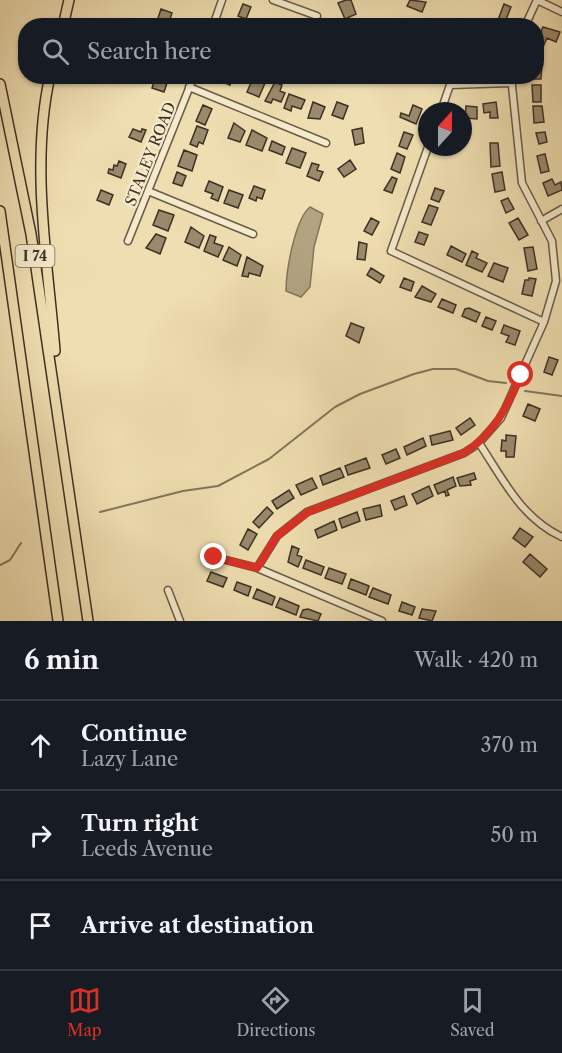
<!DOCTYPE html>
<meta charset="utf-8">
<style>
:root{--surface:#171b24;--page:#242831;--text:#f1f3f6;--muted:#9ea1a6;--line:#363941;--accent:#d93025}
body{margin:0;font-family:"Libre Caslon Text",serif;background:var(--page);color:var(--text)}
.compass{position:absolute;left:418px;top:102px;width:54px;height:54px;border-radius:50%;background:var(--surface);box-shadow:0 2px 4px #0004;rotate:21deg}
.stop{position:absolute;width:18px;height:18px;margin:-14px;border:4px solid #d93025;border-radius:50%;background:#fff}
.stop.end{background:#d93025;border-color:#fff;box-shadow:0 2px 6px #0008}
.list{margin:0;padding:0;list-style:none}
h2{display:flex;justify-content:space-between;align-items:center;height:78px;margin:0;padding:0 24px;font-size:26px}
h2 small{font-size:20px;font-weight:400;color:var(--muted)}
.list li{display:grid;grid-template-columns:39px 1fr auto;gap:18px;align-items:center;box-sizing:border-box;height:90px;padding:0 24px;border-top:2px solid var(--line)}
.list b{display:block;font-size:22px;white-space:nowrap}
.list p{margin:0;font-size:20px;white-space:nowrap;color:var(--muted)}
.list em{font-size:20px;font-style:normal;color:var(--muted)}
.icon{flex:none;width:33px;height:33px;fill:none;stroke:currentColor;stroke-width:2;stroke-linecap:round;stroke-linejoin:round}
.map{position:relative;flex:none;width:562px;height:621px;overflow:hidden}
.search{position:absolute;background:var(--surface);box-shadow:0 2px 4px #0004;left:18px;right:18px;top:18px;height:66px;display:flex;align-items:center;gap:15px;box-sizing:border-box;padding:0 21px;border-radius:24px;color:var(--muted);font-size:22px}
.sheet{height:348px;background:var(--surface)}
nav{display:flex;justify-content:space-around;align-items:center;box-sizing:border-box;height:84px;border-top:2px solid var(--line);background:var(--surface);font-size:16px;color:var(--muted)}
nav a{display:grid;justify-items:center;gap:3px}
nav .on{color:var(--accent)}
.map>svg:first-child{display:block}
.water{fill:#b2a381;stroke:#83755b;stroke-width:1.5}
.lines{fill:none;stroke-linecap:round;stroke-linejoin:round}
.stream{stroke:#83755b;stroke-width:2}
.building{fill:#998a6d;stroke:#3c3023;stroke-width:1.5}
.minor-casing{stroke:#695c46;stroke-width:9}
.highway-casing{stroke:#3c3023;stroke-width:12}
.minor{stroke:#f5eacc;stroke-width:6}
.highway{stroke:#efdeb1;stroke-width:9}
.route{stroke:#d93025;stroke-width:8}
.labels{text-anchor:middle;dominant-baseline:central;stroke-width:4.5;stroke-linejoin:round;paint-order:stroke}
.shield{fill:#f5eacc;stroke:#746856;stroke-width:1.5}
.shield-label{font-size:14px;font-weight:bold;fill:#3c3023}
.street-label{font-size:15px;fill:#3c3023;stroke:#f5eacc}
</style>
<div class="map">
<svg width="562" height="621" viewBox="0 0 562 621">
<rect width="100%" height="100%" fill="#efdeb1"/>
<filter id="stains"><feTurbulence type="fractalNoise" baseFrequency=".00333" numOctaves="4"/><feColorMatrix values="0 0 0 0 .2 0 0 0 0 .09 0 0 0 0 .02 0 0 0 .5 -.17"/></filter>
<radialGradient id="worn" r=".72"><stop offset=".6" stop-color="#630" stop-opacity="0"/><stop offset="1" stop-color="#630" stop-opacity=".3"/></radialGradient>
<path class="water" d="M 310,207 L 323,214 L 314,247 L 310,287 L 301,297 L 286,291 C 286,271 295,219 310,207 Z"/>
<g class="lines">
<path class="stream" d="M 525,391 L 562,396
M 100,512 L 183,491 L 218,486 L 269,459 L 335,407 L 360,394 L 414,374 L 433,369 L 456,369 L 488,381 L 506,383
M 0,565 L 10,560 L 21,543"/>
</g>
<path class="building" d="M 346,0 L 351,0 L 356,14 L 345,19 L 338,3 Z
M 410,0 L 426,2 L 422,12 L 407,6 Z
M 243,4 L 251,7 L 246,19 L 238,16 Z
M 504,4 L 511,7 L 505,22 L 498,20 Z
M 161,9 L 172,13 L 169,22 L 158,18 Z
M 543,27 L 560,32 L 556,42 L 547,38 L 543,47 L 536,42 Z
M 536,63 L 542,63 L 541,79 L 532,79 L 536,76 Z
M 216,76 L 230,76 L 232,78 L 230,85 L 215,79 Z
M 253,78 L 265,83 L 259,97 L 247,92 Z
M 155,79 L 167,83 L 164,92 L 152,88 Z
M 275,82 L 282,85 L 280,91 L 285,93 L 281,102 L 273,99 L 271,103 L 265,101 Z
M 532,85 L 541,85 L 541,102 L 533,102 Z
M 289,94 L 305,100 L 301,109 L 292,106 L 291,111 L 284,108 Z
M 313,102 L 325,107 L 320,119 L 308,118 Z
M 337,102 L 348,106 L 343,119 L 332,115 Z
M 496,102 L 498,118 L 490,118 L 490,112 L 484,113 L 483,104 Z
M 203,105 L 212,109 L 205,125 L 196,121 Z
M 413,105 L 422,109 L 416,124 L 400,117 L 401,113 L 409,116 Z
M 466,106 L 477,107 L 477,119 L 465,118 Z
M 533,106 L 542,106 L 544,122 L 534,123 Z
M 234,123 L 245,131 L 240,142 L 228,138 Z
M 197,126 L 208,130 L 203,144 L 199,142 L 197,147 L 190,144 Z
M 362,128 L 364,143 L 355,145 L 352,130 Z
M 133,129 L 141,132 L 142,129 L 146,130 L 141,142 L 129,137 Z
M 252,130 L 267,138 L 262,151 L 246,145 Z
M 404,132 L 413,135 L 407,149 L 399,146 Z
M 545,132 L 547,142 L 539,144 L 536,133 Z
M 272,141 L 285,147 L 282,155 L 269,150 Z
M 490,143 L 498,143 L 500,166 L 491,167 Z
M 292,148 L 306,153 L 300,168 L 286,163 Z
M 184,150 L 197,155 L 192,171 L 178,166 Z
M 397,153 L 405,157 L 400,173 L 391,169 Z
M 545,154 L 549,171 L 541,173 L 537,156 Z
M 350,160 L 356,169 L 344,177 L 338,169 Z
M 119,161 L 126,164 L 121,178 L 108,173 L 109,169 L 113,170 L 114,165 L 117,166 Z
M 312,163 L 319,165 L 317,170 L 323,172 L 319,181 L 307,176 Z
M 177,172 L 186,176 L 182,186 L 173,183 Z
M 502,172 L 505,190 L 495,192 L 492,174 Z
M 392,177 L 397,179 L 392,193 L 384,190 Z
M 552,179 L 555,185 L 561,182 L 562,190 L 548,196 L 543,183 Z
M 209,181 L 223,187 L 218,201 L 211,198 L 213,194 L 205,191 Z
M 254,186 L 265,190 L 262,199 L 257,197 L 256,201 L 249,198 Z
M 435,188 L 444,191 L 439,202 L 431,199 Z
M 101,190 L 113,195 L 109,205 L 97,200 Z
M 229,190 L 243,195 L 238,208 L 224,203 Z
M 508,198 L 514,209 L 506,213 L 501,201 Z
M 429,205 L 438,208 L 431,225 L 422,222 Z
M 159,210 L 174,215 L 168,231 L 153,225 Z
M 371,218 L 379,222 L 372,235 L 364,231 Z
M 518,218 L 528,235 L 519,240 L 509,223 Z
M 191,227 L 204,236 L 199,248 L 185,242 Z
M 419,232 L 428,235 L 424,245 L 415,242 Z
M 156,234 L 166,238 L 160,254 L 146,248 Z
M 210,235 L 216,237 L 214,243 L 223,246 L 218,257 L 204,251 Z
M 359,242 L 367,244 L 365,260 L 357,259 Z
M 451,246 L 466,254 L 462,262 L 447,255 Z
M 229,247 L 241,255 L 237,266 L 223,260 Z
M 533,247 L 537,269 L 528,271 L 524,248 Z
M 472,251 L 478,254 L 476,258 L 487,263 L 482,272 L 466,265 Z
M 247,257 L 263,266 L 260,276 L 249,273 L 248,277 L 242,276 Z
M 494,263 L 508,268 L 503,282 L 488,276 Z
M 371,268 L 384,276 L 380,283 L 367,275 Z
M 404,278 L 414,282 L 411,291 L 400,287 Z
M 529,278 L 536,279 L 532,296 L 522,294 L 525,280 L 529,280 Z
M 422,286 L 436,294 L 431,302 L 415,297 Z
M 442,299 L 456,305 L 453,313 L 438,307 Z
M 469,308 L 480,313 L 476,322 L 462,316 L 465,309 Z
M 486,317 L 496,321 L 492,330 L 482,326 Z
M 351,323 L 364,328 L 359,343 L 346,336 Z
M 504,325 L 520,331 L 515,345 L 506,342 L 509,336 L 501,333 Z
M 549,357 L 558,360 L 552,375 L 544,372 Z
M 528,404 L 540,409 L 535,421 L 523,416 Z
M 470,418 L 475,425 L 461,435 L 456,428 Z
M 450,431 L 453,440 L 432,445 L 430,436 Z
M 506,435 L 516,436 L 514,457 L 506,457 L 506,451 L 501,451 L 502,440 L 506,441 Z
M 423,438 L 426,446 L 407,455 L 404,447 Z
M 396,449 L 400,458 L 386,464 L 382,455 Z
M 366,458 L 370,468 L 348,475 L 345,466 Z
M 340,468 L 344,477 L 323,485 L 320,476 Z
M 474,473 L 476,479 L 470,481 L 471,485 L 460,486 L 457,478 Z
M 453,477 L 456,486 L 447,490 L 449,495 L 446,496 L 445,491 L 438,494 L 434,485 Z
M 312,478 L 317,488 L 301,495 L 296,485 Z
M 429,486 L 433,496 L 417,504 L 412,494 Z
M 289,490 L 294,498 L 277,509 L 272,501 Z
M 404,496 L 407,505 L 395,510 L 391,501 Z
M 380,505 L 382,516 L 366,520 L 363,509 Z
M 267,507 L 273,513 L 259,528 L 253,522 Z
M 357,512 L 360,521 L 342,528 L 339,519 Z
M 334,521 L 337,530 L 318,538 L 315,530 Z
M 520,528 L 533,537 L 525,547 L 513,538 Z
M 248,529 L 257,534 L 248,550 L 240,545 Z
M 292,546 L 299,549 L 297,555 L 302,557 L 298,567 L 288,562 Z
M 530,554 L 547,569 L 540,577 L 523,562 Z
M 306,560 L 324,567 L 321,575 L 303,568 Z
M 329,568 L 346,574 L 342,584 L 325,578 Z
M 211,572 L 227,578 L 223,587 L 207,581 Z
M 351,579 L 369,586 L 366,595 L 348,588 Z
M 237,582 L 251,587 L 248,596 L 234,590 Z
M 373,588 L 391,595 L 388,604 L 369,597 Z
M 257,589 L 275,597 L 272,605 L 253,598 Z
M 280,598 L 299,606 L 296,615 L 276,607 Z
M 402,602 L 415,607 L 412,615 L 399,611 Z
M 308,609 L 321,614 L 318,621 L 300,617 L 303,610 Z
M 422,609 L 436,611 L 432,621 L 419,618 Z"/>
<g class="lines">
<g class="minor-casing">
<path id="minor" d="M 273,0 L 317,16
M 537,0 L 562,12
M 213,26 L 222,0
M 525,26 L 537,0
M 189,87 L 326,143
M 441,111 L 450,85 L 511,83
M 428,147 L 391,251 L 544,322
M 148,191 L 253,234
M 541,221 L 562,209
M 128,241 L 194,76
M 479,443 C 503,479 521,518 562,537
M 214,557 L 257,568 L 382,621
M 257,568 L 277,536 L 307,512 L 464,453 L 478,444 L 501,418 L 544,322 L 556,281 L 552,241 L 522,183 L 511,76
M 168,590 L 180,621"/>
</g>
<g class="highway-casing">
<path id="highway" d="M 63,26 L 69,0
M 50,76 C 30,164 48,263 55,351
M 0,84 L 31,234 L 88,621
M 0,211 L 58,621"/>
</g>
<use href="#minor" class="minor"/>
<use href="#highway" class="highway"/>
</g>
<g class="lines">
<path class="route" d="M 214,557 L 257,568 L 277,536 L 308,512 L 464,453 C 494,434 507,407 521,375"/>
</g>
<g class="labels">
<rect class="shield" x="15.5" y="245" width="39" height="22" rx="4.5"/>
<g class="shield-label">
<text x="35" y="256">I 74</text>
</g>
<g class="street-label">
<text transform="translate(150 154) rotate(-68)">STALEY ROAD</text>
</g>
</g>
<rect width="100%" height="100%" filter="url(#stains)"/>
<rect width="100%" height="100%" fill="url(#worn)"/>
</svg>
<svg class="compass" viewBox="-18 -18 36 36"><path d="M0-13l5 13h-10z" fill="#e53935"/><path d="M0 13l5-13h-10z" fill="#9ea1a6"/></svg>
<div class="stop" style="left:521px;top:375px"></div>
<div class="stop end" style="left:214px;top:557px"></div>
<div class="search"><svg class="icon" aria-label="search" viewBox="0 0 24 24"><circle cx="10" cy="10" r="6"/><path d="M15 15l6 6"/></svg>Search here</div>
</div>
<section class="sheet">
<h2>6 min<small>Walk · 420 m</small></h2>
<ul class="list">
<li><svg class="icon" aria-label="ahead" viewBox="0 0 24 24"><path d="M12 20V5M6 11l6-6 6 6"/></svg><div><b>Continue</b><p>Lazy Lane</p></div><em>370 m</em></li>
<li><svg class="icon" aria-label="right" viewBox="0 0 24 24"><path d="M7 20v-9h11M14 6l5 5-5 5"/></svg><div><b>Turn right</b><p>Leeds Avenue</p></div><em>50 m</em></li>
<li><svg class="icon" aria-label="arrive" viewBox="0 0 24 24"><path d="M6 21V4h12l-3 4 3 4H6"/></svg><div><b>Arrive at destination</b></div></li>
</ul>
</section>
<nav>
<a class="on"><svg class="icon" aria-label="map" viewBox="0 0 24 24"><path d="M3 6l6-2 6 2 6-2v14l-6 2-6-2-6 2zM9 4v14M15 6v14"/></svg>Map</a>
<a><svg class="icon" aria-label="directions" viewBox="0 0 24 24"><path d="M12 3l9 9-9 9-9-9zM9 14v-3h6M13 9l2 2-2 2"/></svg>Directions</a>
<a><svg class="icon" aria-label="saved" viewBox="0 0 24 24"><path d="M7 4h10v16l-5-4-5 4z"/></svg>Saved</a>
</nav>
